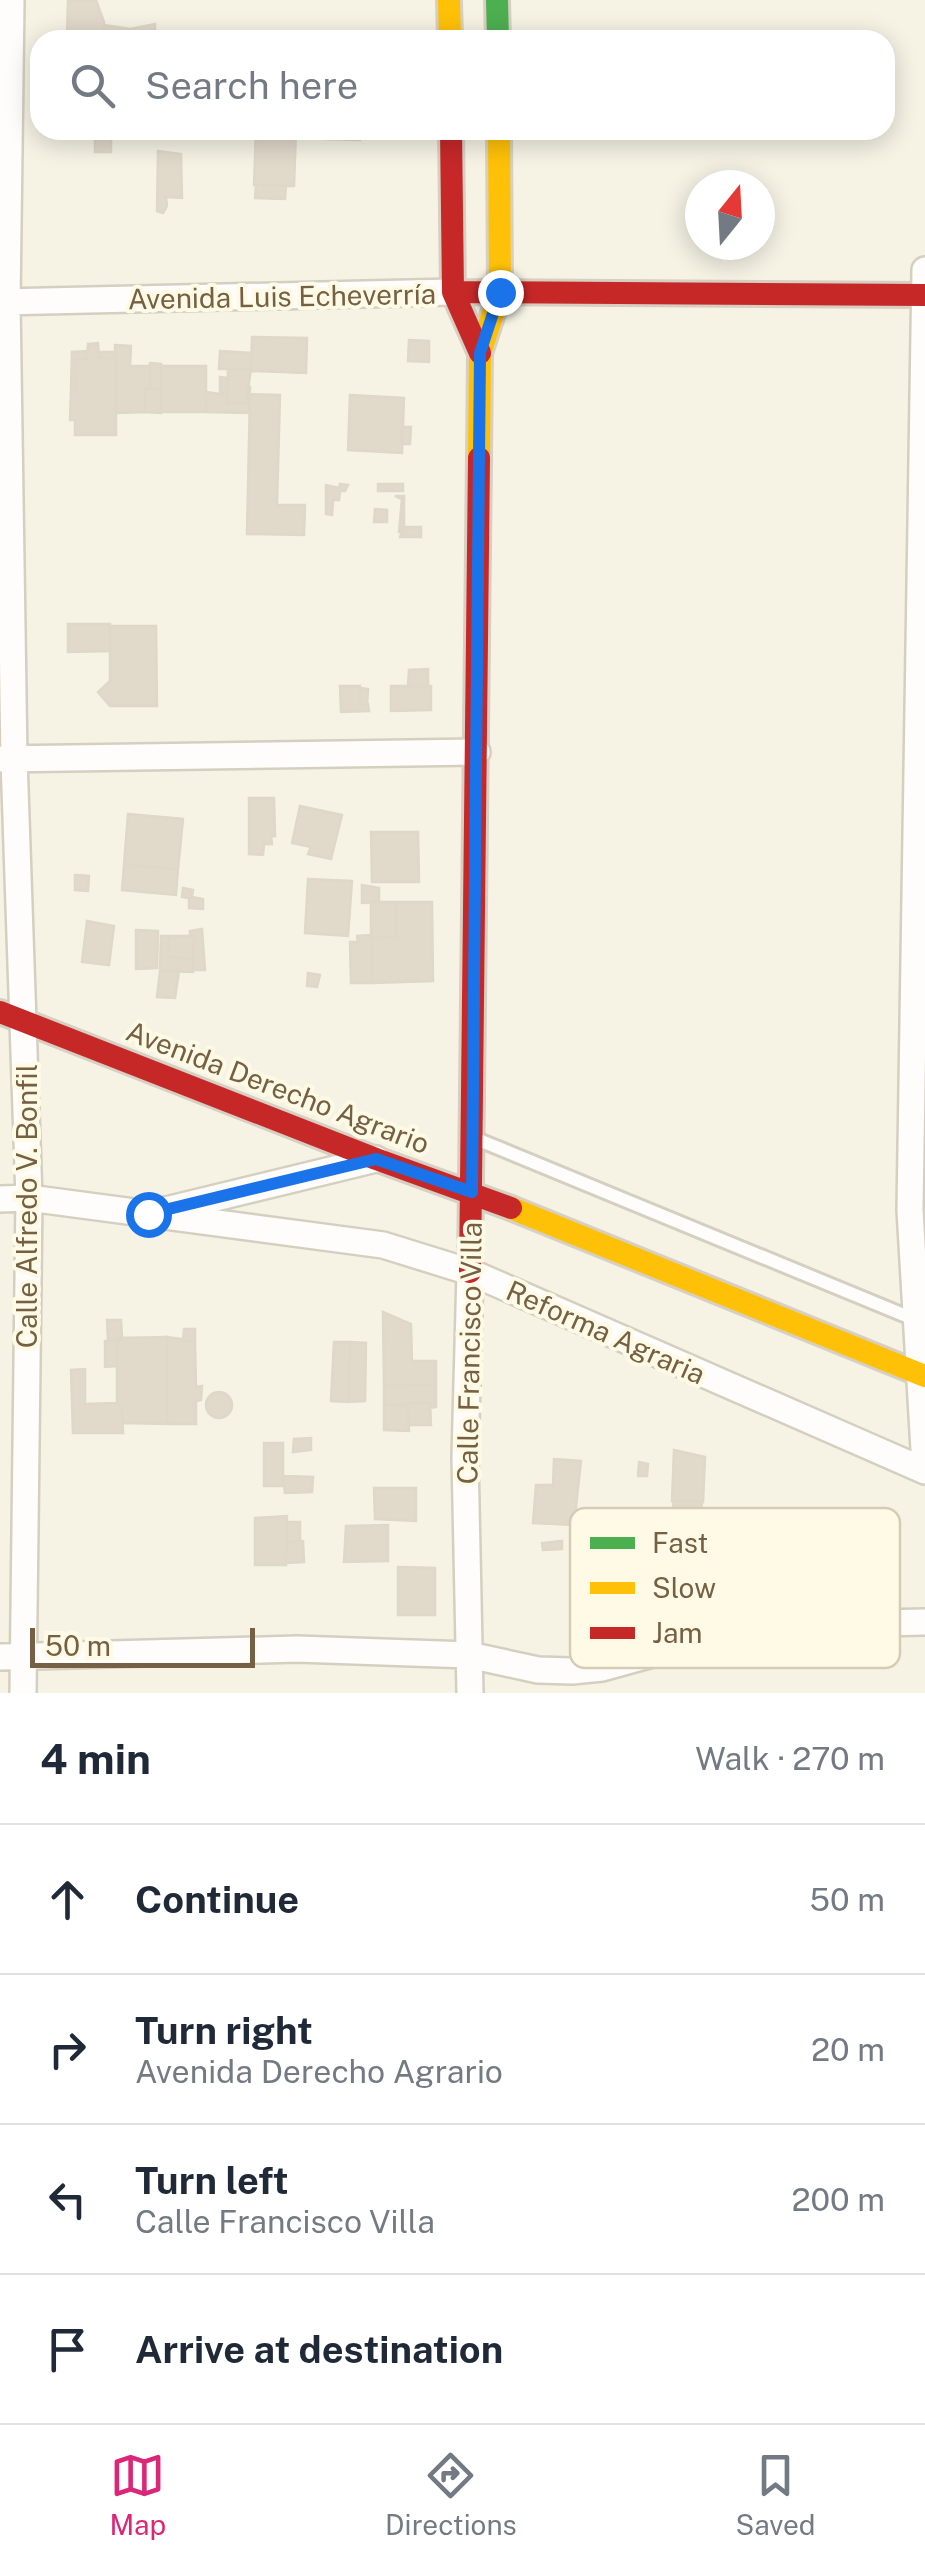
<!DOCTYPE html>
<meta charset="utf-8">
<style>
:root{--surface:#fff;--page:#f6f6f7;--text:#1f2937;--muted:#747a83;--line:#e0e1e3;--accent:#db2777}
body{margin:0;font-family:"Public Sans",sans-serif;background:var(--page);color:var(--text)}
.compass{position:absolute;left:685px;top:170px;width:90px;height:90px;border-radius:50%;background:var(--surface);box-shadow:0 5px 25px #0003;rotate:18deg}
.scale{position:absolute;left:30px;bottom:25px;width:225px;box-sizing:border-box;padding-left:10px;border:5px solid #756044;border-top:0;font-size:28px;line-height:35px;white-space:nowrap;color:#756044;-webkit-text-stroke:8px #fffae6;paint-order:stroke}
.stop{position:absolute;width:30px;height:30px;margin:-22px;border:8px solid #1a73e8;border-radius:50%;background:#fff}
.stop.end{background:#1a73e8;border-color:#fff;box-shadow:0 2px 10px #0008}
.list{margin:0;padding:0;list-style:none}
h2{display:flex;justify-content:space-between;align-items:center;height:130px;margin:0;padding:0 40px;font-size:42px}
h2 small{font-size:32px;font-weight:400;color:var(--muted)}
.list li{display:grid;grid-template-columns:65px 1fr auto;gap:30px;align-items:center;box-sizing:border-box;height:150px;padding:0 40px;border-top:2px solid var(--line)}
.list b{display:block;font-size:38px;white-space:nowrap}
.list p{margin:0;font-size:32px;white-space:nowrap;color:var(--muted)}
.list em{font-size:32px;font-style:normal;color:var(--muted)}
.icon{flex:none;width:55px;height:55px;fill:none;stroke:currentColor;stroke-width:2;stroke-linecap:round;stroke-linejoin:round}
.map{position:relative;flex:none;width:925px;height:1693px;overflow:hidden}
.search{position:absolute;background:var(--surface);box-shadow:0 5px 25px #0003;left:30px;right:30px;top:30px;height:110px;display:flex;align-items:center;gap:25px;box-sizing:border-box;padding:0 35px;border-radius:30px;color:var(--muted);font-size:38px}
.sheet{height:730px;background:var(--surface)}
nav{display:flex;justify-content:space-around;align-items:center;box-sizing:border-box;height:140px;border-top:2px solid var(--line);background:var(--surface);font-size:28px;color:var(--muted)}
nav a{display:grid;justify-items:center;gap:5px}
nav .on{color:var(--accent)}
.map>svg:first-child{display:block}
.building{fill:#e1d9ca;stroke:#dfd7c7;stroke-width:2.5}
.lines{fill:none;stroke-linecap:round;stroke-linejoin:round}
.lane-casing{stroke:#d5cfc0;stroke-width:18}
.street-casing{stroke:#d5cfc0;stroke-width:30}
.fast-casing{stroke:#d7d0c2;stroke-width:28}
.slow-casing{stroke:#d7d0c2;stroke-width:28}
.jam-casing{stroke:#d7d0c2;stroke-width:28}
.lane{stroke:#fefdfb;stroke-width:12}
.street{stroke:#fefdfb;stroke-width:25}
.fast{stroke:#4caf50;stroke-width:22}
.slow{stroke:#ffc107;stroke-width:22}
.jam{stroke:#c62828;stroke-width:22}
.route{stroke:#1a73e8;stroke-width:12}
.labels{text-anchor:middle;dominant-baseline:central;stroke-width:8;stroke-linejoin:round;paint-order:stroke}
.street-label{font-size:28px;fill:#756044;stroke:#fffae6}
.key{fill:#fffae6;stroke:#d6ccb5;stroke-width:2.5}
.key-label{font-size:28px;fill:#756044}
</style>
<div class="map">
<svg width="925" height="1693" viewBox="0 0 925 1693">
<rect width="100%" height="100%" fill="#f6f3e5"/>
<path class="building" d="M 68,0 L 96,0 L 104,22 L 104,35 L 67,34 Z
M 155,24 L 155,40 L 75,40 L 75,34 L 104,35 L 104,25 L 130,29 Z
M 95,130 L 111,131 L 111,152 L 95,152 Z
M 160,130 L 196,130 L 196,136 L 160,134 Z
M 209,130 L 240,130 L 240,135 L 209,134 Z
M 256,130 L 296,130 L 294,186 L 254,185 Z
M 326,130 L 360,130 L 360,140 L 326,139 Z
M 158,151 L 181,154 L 182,198 L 166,197 L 167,206 L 163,213 L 157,211 Z
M 256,185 L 286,185 L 285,199 L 255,198 Z
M 252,337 L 307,338 L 306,373 L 251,371 Z
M 409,340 L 429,341 L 429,362 L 408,361 Z
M 98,343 L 99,358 L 116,358 L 116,435 L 75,435 L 75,420 L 70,420 L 71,391 L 75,391 L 75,359 L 87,358 L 88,344 Z
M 115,345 L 131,346 L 130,366 L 150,366 L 150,389 L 145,389 L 145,412 L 116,413 Z
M 87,351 L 87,358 L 75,359 L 75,391 L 71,391 L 72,352 Z
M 220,351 L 251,353 L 251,369 L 219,369 Z
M 98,352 L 115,352 L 116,358 L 99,358 Z
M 150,363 L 161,364 L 161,389 L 150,389 Z
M 161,366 L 206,366 L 206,412 L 161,412 Z
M 228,369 L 251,369 L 246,403 L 227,403 Z
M 220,377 L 228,378 L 227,392 L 220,392 Z
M 247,387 L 250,387 L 249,413 L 206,412 L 206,392 L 227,395 L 227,403 L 246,403 Z
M 145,389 L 161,389 L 161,413 L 145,412 Z
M 250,394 L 280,395 L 277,505 L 305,505 L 304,535 L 247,534 Z
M 350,395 L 404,398 L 402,453 L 348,450 Z
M 402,427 L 411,427 L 410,444 L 401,444 Z
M 340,484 L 348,485 L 345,491 L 340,491 L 339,500 L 333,500 L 332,515 L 326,514 L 326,485 L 339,488 Z
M 378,484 L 403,484 L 403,491 L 378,491 Z
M 395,496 L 404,496 L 404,532 L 399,532 L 402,499 Z
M 375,509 L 387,510 L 387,522 L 374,522 Z
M 404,527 L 421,527 L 421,537 L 400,537 Z
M 68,624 L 110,624 L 110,651 L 68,652 Z
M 110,626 L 156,626 L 157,706 L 110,706 L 98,692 L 110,681 Z
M 428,669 L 428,687 L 408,686 L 409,670 Z
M 340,686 L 360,686 L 360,704 L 368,704 L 369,711 L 341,712 Z
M 391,686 L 431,686 L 431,710 L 391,711 Z
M 360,688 L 368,689 L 367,705 L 360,704 Z
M 249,798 L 274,798 L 275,836 L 271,836 L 272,844 L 264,844 L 263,855 L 249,854 Z
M 300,806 L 342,815 L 331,859 L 308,854 L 311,847 L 292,843 Z
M 128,814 L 183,819 L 178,869 L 124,865 Z
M 371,832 L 418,832 L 419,882 L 372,882 Z
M 124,865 L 178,869 L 176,895 L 122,890 Z
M 75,875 L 89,876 L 88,891 L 75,890 Z
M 308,879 L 352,881 L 348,936 L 305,933 Z
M 362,885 L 379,888 L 379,902 L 362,903 Z
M 183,888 L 193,890 L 192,897 L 203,899 L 203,909 L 189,908 L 189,898 L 182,897 Z
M 371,902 L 396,902 L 396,937 L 371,938 Z
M 396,902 L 432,902 L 433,981 L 373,983 L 371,938 L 396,937 Z
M 87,921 L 114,926 L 109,965 L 82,962 Z
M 202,929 L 205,970 L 193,970 L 194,936 L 190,936 L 190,931 Z
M 136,930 L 158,931 L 157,968 L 136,969 Z
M 371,935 L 373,983 L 351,983 L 350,942 L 358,942 L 357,936 Z
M 161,936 L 169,936 L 168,957 L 193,959 L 193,972 L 160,971 Z
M 169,936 L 194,936 L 193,959 L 168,957 Z
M 160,971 L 179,971 L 175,998 L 157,997 Z
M 308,973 L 320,975 L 317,987 L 307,986 Z
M 383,1312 L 411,1324 L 412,1361 L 436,1361 L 436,1385 L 384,1386 Z
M 107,1320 L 121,1320 L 122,1338 L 117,1341 L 108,1341 Z
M 184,1329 L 195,1329 L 195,1341 L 183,1341 Z
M 167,1337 L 167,1424 L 123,1423 L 122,1409 L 117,1403 L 117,1338 Z
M 167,1337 L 195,1341 L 196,1387 L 202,1386 L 201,1400 L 196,1401 L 196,1424 L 167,1424 Z
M 105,1341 L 117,1341 L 117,1366 L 105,1367 Z
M 334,1342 L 350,1342 L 349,1402 L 331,1401 Z
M 350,1342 L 366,1343 L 365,1401 L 349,1402 Z
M 85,1369 L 85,1404 L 117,1403 L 122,1409 L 123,1433 L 73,1433 L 71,1370 Z
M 436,1385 L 436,1407 L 430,1408 L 430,1403 L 384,1405 L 384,1386 Z
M206 1405a13 13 0 1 1 26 0a13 13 0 1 1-26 0Z
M 408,1403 L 430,1403 L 431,1425 L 408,1425 Z
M 384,1405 L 408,1406 L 409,1431 L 384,1430 Z
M 311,1438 L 311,1450 L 293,1452 L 294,1439 Z
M 264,1443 L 283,1443 L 283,1486 L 264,1486 Z
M 674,1450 L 705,1457 L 703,1502 L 672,1501 Z
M 554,1459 L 581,1461 L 574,1525 L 533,1523 L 536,1485 L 553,1485 Z
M 639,1462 L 648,1464 L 647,1476 L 638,1476 Z
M 283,1476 L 313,1477 L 312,1492 L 285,1493 Z
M 374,1488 L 416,1488 L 416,1521 L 375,1519 Z
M 673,1501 L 702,1501 L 701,1511 L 674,1510 Z
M 287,1516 L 286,1565 L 255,1565 L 255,1518 Z
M 287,1522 L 300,1522 L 300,1541 L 287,1542 Z
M 388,1525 L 388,1561 L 344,1562 L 346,1526 Z
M 303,1541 L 304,1562 L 286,1563 L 287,1542 Z
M 562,1541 L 562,1549 L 543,1550 L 542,1543 Z
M 398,1567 L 435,1568 L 435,1615 L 398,1615 Z"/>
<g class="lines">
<g class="lane-casing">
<path id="lane" d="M 474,1138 L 916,1320"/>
</g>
<g class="street-casing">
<path id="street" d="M 11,0 L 7,302 L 14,759 L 29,1198 L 23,1693
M 925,270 L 910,1210 L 925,1467
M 0,302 L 453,292
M 2,759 L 477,752
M 0,1199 L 29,1198 L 383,1245 L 470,1272 L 925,1471
M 162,1211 L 376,1159
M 470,1272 L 465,1457 L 470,1693
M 0,1657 L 297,1649 L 469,1655 L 538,1670 L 572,1671 L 602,1668 L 718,1636 L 784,1625 L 925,1622"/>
</g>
<g class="fast-casing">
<path id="fast" d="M 497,0 L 498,40"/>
</g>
<g class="slow-casing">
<path id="slow" d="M 449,0 L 450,40
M 479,458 L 480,353 L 500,292 L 499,130
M 511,1208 L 925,1376"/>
</g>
<g class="jam-casing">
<path id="jam" d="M 451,130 L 453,292 L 480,353
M 453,292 L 925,295
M 0,1012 L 376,1159 L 511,1208
M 470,1272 L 479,458"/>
</g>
<use href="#lane" class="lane"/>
<use href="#street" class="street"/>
<use href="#fast" class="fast"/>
<use href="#slow" class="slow"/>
<use href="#jam" class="jam"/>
</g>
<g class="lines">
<path class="route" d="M 148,1214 L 376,1159 L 472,1192 L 480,353 L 500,292"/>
</g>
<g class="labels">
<g class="street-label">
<text transform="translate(282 296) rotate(-1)">Avenida Luis Echeverría</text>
<text transform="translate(278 1087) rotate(21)">Avenida Derecho Agrario</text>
<text transform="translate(26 1206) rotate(-90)">Calle Alfredo V. Bonfil</text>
<text transform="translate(606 1332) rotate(24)">Reforma Agraria</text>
<text transform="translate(469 1353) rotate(-89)">Calle Francisco Villa</text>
</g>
</g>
<rect x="570" y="1508" width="330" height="160" rx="15" class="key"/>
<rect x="590" y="1537" width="45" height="12" fill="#4caf50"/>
<rect x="590" y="1582" width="45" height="12" fill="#ffc107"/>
<rect x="590" y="1627" width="45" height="12" fill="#c62828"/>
<g class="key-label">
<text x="652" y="1553">Fast</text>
<text x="652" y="1598">Slow</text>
<text x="652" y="1643">Jam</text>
</g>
</svg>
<svg class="compass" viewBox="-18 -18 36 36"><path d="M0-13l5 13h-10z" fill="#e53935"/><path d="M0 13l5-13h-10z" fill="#747a83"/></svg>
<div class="scale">50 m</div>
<div class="stop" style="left:148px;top:1214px"></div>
<div class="stop end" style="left:500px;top:292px"></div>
<div class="search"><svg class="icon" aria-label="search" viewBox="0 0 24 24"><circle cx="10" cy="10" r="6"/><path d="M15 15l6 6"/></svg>Search here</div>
</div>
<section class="sheet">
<h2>4 min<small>Walk · 270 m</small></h2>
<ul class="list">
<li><svg class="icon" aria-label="ahead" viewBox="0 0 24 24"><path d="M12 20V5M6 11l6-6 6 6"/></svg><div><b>Continue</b></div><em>50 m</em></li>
<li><svg class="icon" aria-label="right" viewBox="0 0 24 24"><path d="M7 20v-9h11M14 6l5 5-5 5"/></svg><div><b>Turn right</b><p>Avenida Derecho Agrario</p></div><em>20 m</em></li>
<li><svg class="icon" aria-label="left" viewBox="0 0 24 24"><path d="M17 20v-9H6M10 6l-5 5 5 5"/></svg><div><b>Turn left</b><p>Calle Francisco Villa</p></div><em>200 m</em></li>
<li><svg class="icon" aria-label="arrive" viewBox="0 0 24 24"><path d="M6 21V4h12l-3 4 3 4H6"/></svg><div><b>Arrive at destination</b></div></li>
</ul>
</section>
<nav>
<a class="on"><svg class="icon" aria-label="map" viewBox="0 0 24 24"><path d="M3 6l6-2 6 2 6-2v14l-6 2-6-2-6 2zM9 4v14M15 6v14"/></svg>Map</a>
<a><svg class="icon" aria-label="directions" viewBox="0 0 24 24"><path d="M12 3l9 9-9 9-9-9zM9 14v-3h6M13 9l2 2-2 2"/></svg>Directions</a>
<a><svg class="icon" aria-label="saved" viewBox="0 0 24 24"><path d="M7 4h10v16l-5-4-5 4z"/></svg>Saved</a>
</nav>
